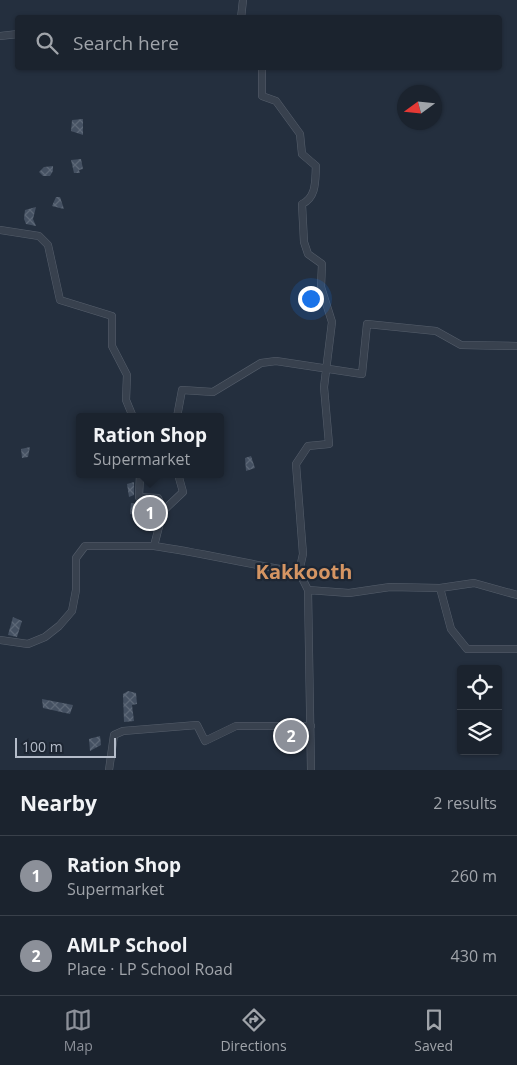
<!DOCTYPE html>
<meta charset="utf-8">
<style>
:root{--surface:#1b232e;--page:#282f3a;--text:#f1f3f6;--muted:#a0a4aa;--line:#39404a;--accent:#8c9099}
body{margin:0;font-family:"Open Sans",sans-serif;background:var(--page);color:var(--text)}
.controls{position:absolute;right:15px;bottom:15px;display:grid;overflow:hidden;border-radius:5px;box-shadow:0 1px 4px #0004}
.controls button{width:45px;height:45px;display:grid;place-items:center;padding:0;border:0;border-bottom:1px solid var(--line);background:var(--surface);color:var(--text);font:25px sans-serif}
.compass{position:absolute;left:397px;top:85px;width:45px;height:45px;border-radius:50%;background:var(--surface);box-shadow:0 1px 4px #0004;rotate:255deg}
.scale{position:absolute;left:15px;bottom:12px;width:101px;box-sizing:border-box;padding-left:5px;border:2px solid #b4bcc9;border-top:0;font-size:14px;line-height:18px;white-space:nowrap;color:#b4bcc9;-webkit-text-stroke:4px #1d2633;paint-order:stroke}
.you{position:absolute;left:310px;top:298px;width:18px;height:18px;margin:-12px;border:4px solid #fff;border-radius:50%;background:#1a73e8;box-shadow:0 0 0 8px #1a73e833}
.badge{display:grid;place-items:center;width:32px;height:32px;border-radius:50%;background:var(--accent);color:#fff;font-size:16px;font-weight:700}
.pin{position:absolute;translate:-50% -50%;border:2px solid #fff;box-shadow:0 1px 5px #0006}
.popup{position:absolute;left:76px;top:413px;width:148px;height:65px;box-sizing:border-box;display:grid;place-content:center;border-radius:5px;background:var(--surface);filter:drop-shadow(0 1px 4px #0005);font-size:16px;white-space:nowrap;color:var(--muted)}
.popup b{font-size:19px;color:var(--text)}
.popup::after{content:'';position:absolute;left:50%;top:100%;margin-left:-10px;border:10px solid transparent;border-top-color:var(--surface)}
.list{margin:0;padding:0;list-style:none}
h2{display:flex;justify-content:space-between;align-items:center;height:65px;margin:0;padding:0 20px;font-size:21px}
h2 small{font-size:16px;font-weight:400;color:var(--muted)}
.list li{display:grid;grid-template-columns:32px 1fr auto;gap:15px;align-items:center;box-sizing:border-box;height:80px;padding:0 20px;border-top:1px solid var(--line)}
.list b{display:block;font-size:19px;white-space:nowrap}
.list p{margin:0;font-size:16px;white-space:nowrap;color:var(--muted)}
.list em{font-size:16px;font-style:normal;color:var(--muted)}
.icon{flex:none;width:28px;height:28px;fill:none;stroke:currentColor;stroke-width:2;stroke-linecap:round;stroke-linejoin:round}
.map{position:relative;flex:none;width:517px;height:770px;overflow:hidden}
.search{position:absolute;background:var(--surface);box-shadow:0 1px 4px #0004;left:15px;right:15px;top:15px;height:55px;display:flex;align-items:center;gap:12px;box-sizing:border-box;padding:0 18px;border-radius:5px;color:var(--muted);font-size:19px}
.sheet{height:225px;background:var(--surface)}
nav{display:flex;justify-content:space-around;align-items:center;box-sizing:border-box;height:70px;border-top:1px solid var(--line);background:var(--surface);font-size:14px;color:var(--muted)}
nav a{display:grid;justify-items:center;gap:2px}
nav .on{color:var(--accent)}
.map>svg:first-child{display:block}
.building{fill:url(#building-cross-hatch)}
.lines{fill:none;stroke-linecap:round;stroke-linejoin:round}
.street-casing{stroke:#565f6c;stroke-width:8}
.street{stroke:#38414e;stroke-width:7}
.labels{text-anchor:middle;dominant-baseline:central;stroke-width:4.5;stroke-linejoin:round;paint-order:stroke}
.quarter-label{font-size:20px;font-weight:bold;fill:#d59563;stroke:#1d2633}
</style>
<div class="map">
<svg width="517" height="770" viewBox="0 0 517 770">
<defs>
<pattern id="building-cross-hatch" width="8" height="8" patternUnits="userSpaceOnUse" patternTransform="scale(1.25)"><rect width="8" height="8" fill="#455162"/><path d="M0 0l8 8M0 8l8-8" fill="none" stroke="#5d6877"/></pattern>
</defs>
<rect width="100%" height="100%" fill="#242f3e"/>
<path class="building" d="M 83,119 L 83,135 L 71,131 L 72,120 Z
M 81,159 L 83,169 L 79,170 L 80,173 L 74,173 L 71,160 Z
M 53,166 L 53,171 L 50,176 L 43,176 L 39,172 L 44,167 Z
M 56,197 L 60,197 L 64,209 L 52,206 Z
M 36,207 L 33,219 L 36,226 L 26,224 L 24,219 L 25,210 Z
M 30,447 L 28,457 L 22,458 L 21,449 Z
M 251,456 L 255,468 L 246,471 L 245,458 Z
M 134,482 L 134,495 L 129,497 L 127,484 Z
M 131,503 L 154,507 L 155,520 L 130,514 Z
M 13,617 L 22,621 L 17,637 L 8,635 Z
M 128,691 L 136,693 L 137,704 L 132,705 L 134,721 L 124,722 L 123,694 Z
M 42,699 L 73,705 L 70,714 L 43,708 Z
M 287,731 L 294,731 L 294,741 L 287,741 Z
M 100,736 L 101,745 L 90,751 L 89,739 Z"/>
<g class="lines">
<g class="street-casing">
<path id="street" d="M 241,18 L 243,0
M 0,36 L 18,34
M 262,68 L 262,96 L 276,101 L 300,134 L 302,154 L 316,166 C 315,180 317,197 302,204 L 304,242 L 308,254 L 322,264 L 321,287 L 332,322 L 324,387 L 329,444 L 308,446 L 296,464 L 303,554 L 299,572
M 0,230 L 39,236 L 48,245 L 60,300 L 112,316 L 112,346 L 127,375 L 126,400 L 133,417
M 177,417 L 182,390 L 213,392 L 261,363 L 276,361 L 362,374 L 367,324 L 436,331 L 461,345 L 517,346
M 140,474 L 139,497 L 158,498 L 163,511 L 154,546 C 203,553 251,565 299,572 L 308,590 L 349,593 L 390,587 L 440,588 L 451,629 L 467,649 L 517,649
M 163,511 L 183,492 L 178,474
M 440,588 L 474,583 L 517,595
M 308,590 L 311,770
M 0,640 L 28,644 L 45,637 L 59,626 L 72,611 L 76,590 L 76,558 L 85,546 L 154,546
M 109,770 L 114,735 L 123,731 L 197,725 L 205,741 L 236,726 L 311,726"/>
</g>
<use href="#street" class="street"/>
</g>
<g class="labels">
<g class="quarter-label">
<text x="304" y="571">Kakkooth</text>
</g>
</g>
</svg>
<div class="controls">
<button><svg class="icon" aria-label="locate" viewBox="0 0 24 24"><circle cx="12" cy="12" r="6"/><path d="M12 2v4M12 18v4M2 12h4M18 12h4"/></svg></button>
<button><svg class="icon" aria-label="layers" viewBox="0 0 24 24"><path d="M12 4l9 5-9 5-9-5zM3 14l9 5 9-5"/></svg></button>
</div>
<svg class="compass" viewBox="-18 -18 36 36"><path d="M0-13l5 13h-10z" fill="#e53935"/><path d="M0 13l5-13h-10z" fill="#a0a4aa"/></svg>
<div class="scale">100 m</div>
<div class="you"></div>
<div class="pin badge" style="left:150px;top:513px">1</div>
<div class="popup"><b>Ration Shop</b>Supermarket</div>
<div class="pin badge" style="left:291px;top:736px">2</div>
<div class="search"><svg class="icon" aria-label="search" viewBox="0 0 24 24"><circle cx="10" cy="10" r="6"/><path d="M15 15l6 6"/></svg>Search here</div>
</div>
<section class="sheet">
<h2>Nearby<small>2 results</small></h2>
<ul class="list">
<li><span class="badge">1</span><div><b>Ration Shop</b><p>Supermarket</p></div><em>260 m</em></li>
<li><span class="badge">2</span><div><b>AMLP School</b><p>Place · LP School Road</p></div><em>430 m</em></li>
</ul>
</section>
<nav>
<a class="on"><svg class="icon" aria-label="map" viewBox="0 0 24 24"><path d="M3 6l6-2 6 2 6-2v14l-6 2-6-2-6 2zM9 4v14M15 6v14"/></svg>Map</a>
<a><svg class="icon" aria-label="directions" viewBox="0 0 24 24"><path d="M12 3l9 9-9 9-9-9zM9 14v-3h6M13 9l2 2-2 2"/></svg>Directions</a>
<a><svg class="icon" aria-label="saved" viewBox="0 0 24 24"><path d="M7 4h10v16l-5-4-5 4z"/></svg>Saved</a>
</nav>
